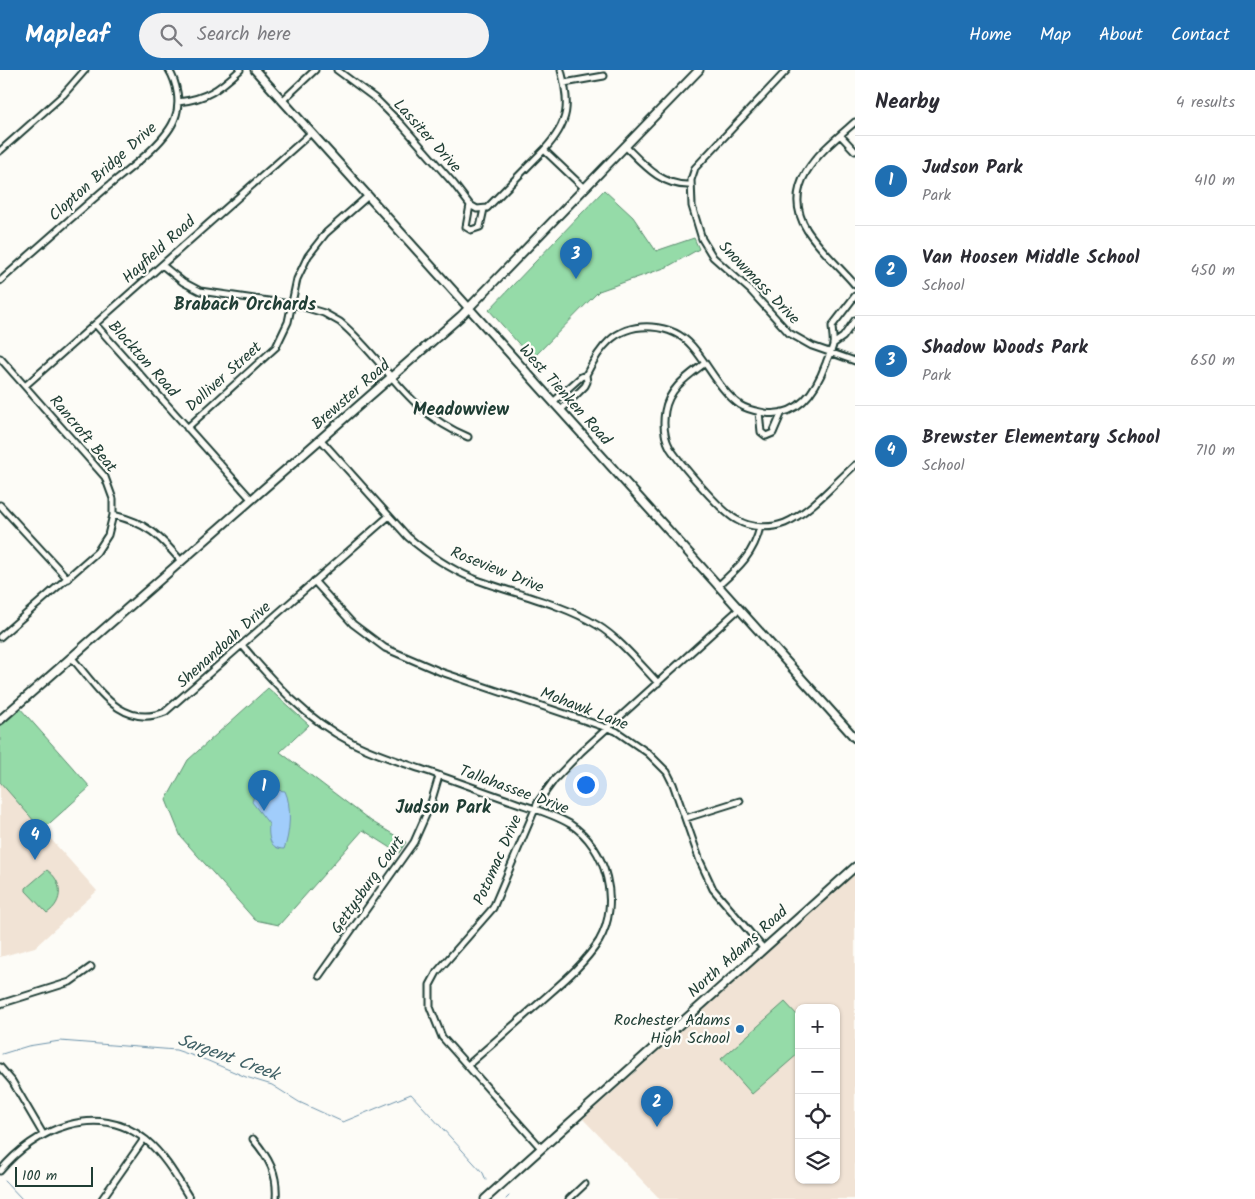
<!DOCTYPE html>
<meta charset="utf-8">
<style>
:root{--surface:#fff;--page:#f2f2f3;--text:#2b2b33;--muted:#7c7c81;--line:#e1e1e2;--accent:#1f6fb2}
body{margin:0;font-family:Kalam,sans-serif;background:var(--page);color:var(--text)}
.controls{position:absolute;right:15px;bottom:15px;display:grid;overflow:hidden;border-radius:10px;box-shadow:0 1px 4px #0004}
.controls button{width:45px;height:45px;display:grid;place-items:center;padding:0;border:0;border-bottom:1px solid var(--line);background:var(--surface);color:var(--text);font:25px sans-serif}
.scale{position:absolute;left:15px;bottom:12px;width:78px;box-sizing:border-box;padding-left:5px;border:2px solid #1f3d34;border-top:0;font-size:14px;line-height:18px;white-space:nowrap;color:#1f3d34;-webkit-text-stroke:4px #fdfcf7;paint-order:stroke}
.you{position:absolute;left:585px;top:714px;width:18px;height:18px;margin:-12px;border:4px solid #fff;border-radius:50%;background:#1a73e8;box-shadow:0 0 0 8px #1a73e833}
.badge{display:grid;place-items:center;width:32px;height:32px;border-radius:50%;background:var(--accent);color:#fff;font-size:16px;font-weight:700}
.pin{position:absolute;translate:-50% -41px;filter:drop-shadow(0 1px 2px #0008)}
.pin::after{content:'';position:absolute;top:26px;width:18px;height:15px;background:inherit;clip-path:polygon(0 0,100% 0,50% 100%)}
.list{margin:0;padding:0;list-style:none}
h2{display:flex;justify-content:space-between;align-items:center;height:65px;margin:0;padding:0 20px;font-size:21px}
h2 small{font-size:16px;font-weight:400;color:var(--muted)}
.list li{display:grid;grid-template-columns:32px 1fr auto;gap:15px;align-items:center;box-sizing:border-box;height:90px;padding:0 20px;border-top:1px solid var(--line)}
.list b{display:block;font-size:19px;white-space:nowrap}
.list p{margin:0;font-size:16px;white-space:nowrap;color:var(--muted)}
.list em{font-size:16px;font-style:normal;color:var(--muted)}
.icon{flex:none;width:28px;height:28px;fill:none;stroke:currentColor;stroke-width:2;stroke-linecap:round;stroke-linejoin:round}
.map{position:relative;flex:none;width:855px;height:1129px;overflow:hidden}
header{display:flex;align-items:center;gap:30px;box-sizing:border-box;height:70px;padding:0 25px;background:var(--accent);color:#fff}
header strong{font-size:24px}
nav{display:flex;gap:28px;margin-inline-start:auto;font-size:18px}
.search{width:350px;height:45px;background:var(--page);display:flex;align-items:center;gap:12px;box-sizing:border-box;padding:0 18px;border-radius:28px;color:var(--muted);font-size:19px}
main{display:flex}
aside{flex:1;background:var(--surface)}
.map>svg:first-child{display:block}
.built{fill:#f1e3d5;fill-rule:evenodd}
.green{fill:#95dba8;stroke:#5a8c6e}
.water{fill:#a1cdfb;stroke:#6d93ab}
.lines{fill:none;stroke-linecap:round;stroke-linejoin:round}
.stream{stroke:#6d93ab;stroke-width:1}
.street-casing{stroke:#1f3d34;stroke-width:9}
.secondary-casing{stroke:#1f3d34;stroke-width:11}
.street{stroke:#fdfcf7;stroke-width:5}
.secondary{stroke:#fdfcf7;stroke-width:7}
.poi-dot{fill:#1f6fb2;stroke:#fdfcf7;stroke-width:2}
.labels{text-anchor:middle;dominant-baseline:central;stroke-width:4.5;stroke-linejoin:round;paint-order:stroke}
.street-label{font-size:16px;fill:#1f3d34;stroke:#fdfcf7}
.poi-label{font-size:16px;fill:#1f3d34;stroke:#fdfcf7;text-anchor:end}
.neighbourhood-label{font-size:18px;font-weight:bold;fill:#1f3d34;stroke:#fdfcf7}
.water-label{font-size:18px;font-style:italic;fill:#406166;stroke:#fdfcf7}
</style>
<header>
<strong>Mapleaf</strong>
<div class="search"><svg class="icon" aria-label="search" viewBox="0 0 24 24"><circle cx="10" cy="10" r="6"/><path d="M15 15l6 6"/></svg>Search here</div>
<nav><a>Home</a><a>Map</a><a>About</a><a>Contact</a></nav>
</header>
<main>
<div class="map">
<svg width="855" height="1129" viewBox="0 0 855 1129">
<rect width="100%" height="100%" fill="#fdfcf7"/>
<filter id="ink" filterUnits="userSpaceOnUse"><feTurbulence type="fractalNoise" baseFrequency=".02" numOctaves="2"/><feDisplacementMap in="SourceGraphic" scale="10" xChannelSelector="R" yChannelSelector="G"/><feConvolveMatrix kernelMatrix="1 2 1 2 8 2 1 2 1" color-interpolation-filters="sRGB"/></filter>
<g filter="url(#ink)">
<path class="built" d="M 0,712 L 97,821 L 35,877 L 0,887 Z
M 855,803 L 855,1129 L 660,1129 L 583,1049 ZM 799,938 L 836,938 L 836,1110 L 799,1110 Z"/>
<path class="green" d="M 604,120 L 633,147 L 656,181 L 694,168 L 699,179 L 667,197 L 599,221 L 532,289 L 489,240 Z
M 268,618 L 309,655 L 280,682 L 371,751 L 406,772 L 399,783 L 363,760 L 279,855 L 255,850 L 181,767 L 166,730 L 188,690 Z
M 19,637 L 90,717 L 42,760 L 0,712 L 0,655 Z
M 47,800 C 63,811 64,832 47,843 L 26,821 L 26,818 Z
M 785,932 L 799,947 L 799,983 L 752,1024 L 721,989 Z"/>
<path class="water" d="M 276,720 L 285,721 C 292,735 290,765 284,779 C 269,779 268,766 269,754 L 252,732 L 255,722 L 261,725 Z"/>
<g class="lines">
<path class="stream" d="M 2,984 L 28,976 L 60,971 L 176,980 L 206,990 L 246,1007 L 272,1015 L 299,1032 L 343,1052 L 411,1024 L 483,1103 L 486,1110
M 5,1111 L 22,1129
M 506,1129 L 509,1126"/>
<g class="street-casing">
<path id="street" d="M 337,0 L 376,29 L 401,54 L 454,114 L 470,135 L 477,139 L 487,138 L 544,80
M 561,0 C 570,34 570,52 544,80 L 584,118
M 787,0 L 695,98 L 691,110 L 692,136 L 702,169 L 713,187 L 751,221 L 789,263 L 812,276 L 855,291
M 564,13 L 604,6
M 282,31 L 315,0
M 178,32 C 207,29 219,19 240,0
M 855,52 C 824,79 778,113 807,160 C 820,180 840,197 855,215
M 840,65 L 855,81
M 625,76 C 643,94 662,117 691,115
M 0,81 L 63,25 L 85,0
M 470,135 L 466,157 L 471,160 L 480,157 L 484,139
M 162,195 L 183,212 L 200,221 L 297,235 L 324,243 L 340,252 C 388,293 405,341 468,367
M 0,211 C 35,180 70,149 106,118 C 126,101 167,72 175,48 C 181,33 177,13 169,0
M 95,254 L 252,430
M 833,274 L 843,267 L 855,250
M 0,288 L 105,407 L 113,429 L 113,445 C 147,453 159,465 181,491
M 705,293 C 688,306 669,318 665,341 C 663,353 664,367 670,378 C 680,393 721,442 737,450 C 750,458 770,459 785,453 C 809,443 835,413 855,395
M 586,305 C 592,293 599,280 609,271 C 632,250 672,253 692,276 C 708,294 720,321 740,335 C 748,340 756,341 765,343 C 799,348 816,320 826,293 C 828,287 832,280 833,275 C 834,269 832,261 832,256 L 855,226
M 25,316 L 311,63
M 553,332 L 581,307 L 586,305 L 587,312 L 585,316 L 561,340
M 759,342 L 761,362 L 766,366 L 773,363 L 782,342
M 187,358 L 276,277 L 288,252 L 297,209 L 308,186 L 326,163 L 368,126
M 321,370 L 408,467 C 428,484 448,498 472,508 C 513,524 559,532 597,555 C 620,569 639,593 658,613
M 0,435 L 68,509
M 314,511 L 353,554 L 385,578 L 441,602 L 616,661 L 648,683 L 667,702 L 673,714 L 700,791 L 713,819 L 763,878
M 718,516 C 738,498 754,484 760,457
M 0,567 L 97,482 L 108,465 L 113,445
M 242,575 C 274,613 306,649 351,672 C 374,684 397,691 421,699 C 453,710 485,722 517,733 C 535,739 553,744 570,754 C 607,777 621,834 599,871 C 583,896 560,914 539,933 C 515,954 492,974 468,995
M 71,587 C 97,616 120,660 165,642 L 389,446
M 686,748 L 740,731
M 319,906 L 414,772 L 430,736 L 439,706
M 0,934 L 70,912 L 91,897
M 0,997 L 12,1011 L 43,1064
M 253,1069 C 269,1088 278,1104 276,1129
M 541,1078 L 442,967 L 430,937 L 430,915 L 437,902 L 493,838 L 538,732 L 554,710 L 581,682 L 739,539
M 0,1101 C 34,1059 98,1031 146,1070 C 165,1086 177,1108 190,1129
M 102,1129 L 144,1069
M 569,1129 L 585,1114"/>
</g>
<g class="secondary-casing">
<path id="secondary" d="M 255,0 L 855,668
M 0,650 L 461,246 L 699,0
M 485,1129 L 855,797"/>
</g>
<use href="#street" class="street"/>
<use href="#secondary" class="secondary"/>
</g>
</g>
<circle class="poi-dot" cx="740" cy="959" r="5"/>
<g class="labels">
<g class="street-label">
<text transform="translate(427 66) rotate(48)">Lassiter Drive</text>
<text transform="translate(103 102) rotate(-42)">Clopton Bridge Drive</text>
<text transform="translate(159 180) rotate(-42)">Hayfield Road</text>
<text transform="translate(759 213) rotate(46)">Snowmass Drive</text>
<text transform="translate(143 289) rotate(48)">Blockton Road</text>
<text transform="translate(224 307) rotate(-42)">Dolliver Street</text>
<text transform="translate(351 325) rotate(-41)">Brewster Road</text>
<text transform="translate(565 325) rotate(48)">West Tienken Road</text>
<text transform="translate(83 364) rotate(50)">Rancroft Beat</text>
<text transform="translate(497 500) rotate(22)">Roseview Drive</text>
<text transform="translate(224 575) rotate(-42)">Shenandoah Drive</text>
<text transform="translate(584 639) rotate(21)">Mohawk Lane</text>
<text transform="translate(514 720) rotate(20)">Tallahassee Drive</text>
<text transform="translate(498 790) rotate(-66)">Potomac Drive</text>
<text transform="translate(368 815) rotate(-55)">Gettysburg Court</text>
<text transform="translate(738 882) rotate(-42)">North Adams Road</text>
</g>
<g class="poi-label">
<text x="730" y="950">Rochester Adams<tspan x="730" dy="18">High School</tspan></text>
</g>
<g class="neighbourhood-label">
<text x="245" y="235">Brabach Orchards</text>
<text x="461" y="340">Meadowview</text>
<text x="443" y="738">Judson Park</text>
</g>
<g class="water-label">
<text transform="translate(228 988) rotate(20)">Sargent Creek</text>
</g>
</g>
</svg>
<div class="controls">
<button>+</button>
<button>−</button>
<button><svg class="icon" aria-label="locate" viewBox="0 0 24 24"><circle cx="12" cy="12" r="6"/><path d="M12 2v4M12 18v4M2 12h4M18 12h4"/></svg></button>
<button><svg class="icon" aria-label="layers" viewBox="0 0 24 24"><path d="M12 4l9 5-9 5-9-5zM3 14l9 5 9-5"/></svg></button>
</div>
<div class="scale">100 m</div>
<div class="you"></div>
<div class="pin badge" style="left:264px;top:741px">1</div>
<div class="pin badge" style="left:657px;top:1057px">2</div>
<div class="pin badge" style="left:576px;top:209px">3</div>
<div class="pin badge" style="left:35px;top:790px">4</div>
</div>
<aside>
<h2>Nearby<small>4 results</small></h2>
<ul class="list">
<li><span class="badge">1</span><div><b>Judson Park</b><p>Park</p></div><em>410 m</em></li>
<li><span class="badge">2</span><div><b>Van Hoosen Middle School</b><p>School</p></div><em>450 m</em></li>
<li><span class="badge">3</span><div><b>Shadow Woods Park</b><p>Park</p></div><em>650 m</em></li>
<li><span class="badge">4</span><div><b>Brewster Elementary School</b><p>School</p></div><em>710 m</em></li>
</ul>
</aside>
</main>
